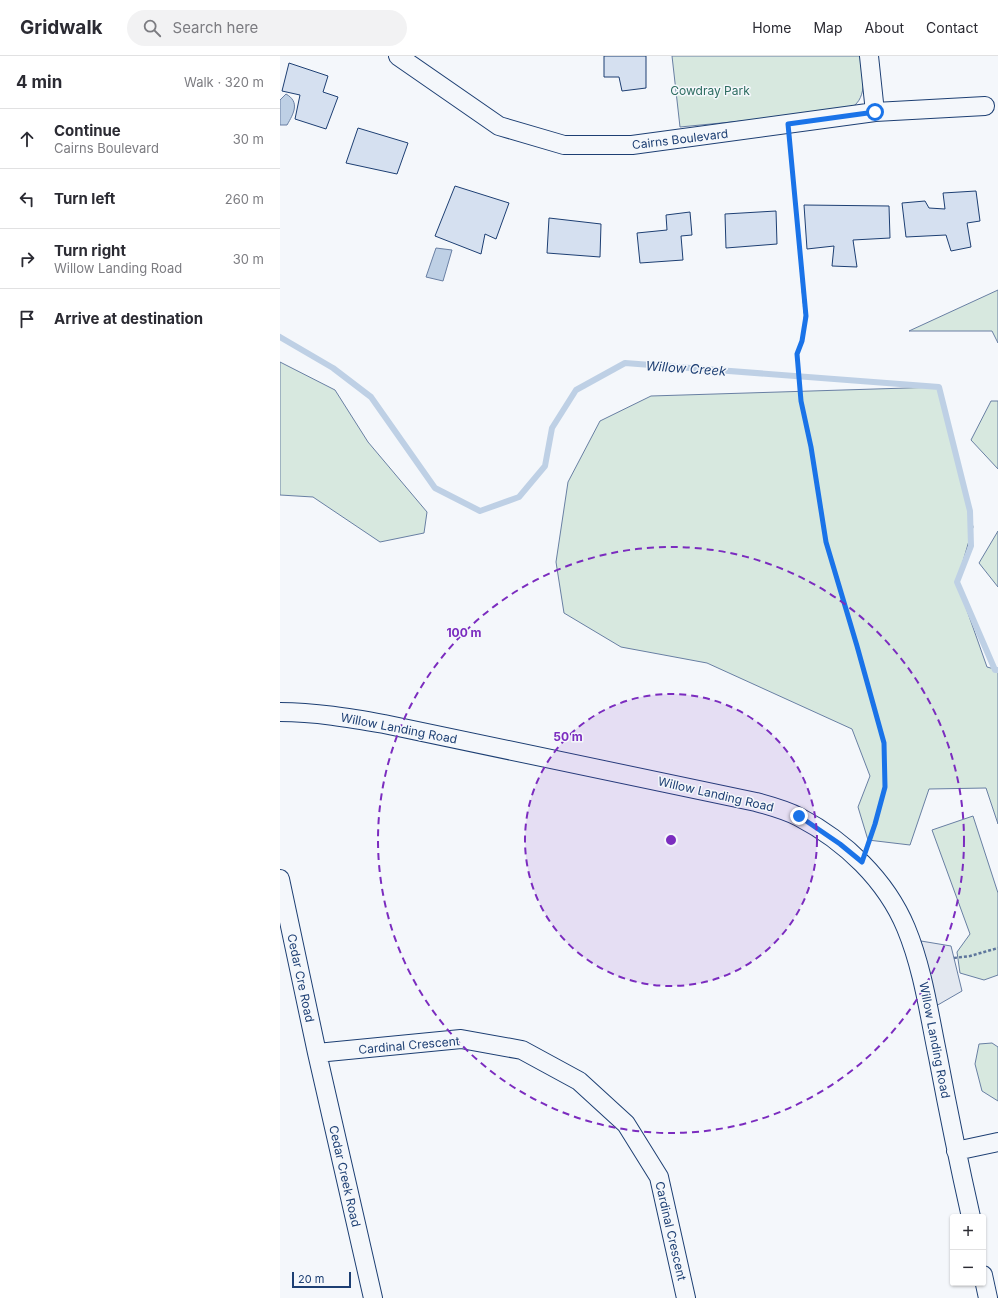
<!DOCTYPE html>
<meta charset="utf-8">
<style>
:root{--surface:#fff;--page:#f2f2f3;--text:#2b2b33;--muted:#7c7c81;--line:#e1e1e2}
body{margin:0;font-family:Inter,sans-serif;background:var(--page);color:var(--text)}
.controls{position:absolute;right:12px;bottom:12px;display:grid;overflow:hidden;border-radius:4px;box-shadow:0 1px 3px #0004}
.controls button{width:36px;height:36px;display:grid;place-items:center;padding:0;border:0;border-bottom:1px solid var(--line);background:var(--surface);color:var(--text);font:20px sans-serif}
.scale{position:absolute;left:12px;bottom:10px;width:59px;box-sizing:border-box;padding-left:4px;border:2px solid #1d3f73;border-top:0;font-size:11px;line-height:14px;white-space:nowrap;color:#1d3f73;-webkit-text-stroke:3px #f4f7fb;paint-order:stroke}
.stop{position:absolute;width:12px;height:12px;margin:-9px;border:3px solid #1a73e8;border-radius:50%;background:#fff}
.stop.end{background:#1a73e8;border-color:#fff;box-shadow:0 1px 4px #0008}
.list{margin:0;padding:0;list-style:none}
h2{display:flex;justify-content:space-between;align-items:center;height:52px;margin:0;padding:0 16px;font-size:17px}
h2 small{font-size:13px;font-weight:400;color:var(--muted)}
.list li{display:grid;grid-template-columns:26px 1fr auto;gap:12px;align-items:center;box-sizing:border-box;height:60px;padding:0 16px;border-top:1px solid var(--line)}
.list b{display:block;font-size:15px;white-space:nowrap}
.list p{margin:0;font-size:13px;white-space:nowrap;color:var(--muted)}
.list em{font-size:13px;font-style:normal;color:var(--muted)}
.icon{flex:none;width:22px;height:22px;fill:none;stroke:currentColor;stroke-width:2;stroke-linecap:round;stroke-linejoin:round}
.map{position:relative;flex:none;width:718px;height:1242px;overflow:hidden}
header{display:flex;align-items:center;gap:24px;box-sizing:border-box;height:56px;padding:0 20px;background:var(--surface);border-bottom:1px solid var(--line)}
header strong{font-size:19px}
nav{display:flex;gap:22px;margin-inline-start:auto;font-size:14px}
.search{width:280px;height:36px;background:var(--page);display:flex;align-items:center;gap:10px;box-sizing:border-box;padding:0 14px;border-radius:22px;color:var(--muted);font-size:15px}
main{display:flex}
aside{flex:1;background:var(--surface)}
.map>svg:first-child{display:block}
.green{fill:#d7e8df;stroke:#687fa3}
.parking{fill:#e3e8f0;stroke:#687fa3}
.water{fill:#bed0e5;stroke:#687fa3}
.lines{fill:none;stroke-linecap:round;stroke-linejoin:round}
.stream{stroke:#bed0e5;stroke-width:6}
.building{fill:#d5e0f0;stroke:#1d3f73}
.street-casing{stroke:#1d3f73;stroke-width:20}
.path{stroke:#5e769c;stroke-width:2.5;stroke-dasharray:3 2;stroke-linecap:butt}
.street{stroke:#f4f7fb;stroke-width:18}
.route{stroke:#1a73e8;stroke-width:5}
.ring{fill:none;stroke:#7b2cbf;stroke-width:2;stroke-dasharray:7 5}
.labels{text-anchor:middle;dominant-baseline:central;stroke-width:3;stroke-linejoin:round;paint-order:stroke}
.park-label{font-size:12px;fill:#2c6c60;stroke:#f4f7fb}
.street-label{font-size:12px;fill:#1d3f73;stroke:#f4f7fb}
.water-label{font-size:13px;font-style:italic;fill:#1d3f73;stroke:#f4f7fb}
.centre{fill:#7b2cbf;stroke:#f4f7fb;stroke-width:2}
.ring-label{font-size:12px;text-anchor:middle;font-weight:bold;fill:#7b2cbf;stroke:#f4f7fb;stroke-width:3;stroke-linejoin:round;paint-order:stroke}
</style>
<header>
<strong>Gridwalk</strong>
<div class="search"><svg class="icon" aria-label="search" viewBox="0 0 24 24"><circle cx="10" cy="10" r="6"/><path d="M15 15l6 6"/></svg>Search here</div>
<nav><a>Home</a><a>Map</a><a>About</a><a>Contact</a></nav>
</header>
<main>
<aside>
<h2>4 min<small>Walk · 320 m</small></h2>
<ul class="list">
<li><svg class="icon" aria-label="ahead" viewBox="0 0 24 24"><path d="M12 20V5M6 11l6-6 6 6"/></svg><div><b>Continue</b><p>Cairns Boulevard</p></div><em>30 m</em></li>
<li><svg class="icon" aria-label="left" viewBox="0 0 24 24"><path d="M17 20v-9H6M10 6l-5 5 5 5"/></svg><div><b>Turn left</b></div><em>260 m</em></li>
<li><svg class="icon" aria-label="right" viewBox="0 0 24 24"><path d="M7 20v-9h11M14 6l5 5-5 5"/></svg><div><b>Turn right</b><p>Willow Landing Road</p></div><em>30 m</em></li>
<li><svg class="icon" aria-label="arrive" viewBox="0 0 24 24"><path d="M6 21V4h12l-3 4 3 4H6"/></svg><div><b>Arrive at destination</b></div></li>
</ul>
</aside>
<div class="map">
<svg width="718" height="1242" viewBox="0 0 718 1242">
<rect width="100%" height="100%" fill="#f4f7fb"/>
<path class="green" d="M 392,0 L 582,0 C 583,15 588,42 572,51 C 567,54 559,55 554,56 L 400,71 Z
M 718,234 L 718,287 L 712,275 L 629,275 Z
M 0,306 L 55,334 L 88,386 L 147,456 L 144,477 L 100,486 L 33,441 L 0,439 Z
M 659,331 L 693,471 L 677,526 L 707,611 L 718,614 L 718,768 L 706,732 L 649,733 L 630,789 L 588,784 L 578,751 L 590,720 L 572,673 L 427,607 L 341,591 L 284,557 L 276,506 L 288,426 L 320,365 L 371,340 Z
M 711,345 L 718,345 L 718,413 L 691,384 Z
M 718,475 L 718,531 L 699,507 Z
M 693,760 L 718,837 L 718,919 L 704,924 L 680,917 L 677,896 L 690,878 L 652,774 Z
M 712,987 L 718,991 L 718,1045 L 702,1035 L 695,1008 L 699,988 Z"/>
<path class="parking" d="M 641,885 L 671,890 L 682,935 L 656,950 Z"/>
<path class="water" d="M 6,38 C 20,46 14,57 7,69 L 0,69 L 0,44 Z
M 156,192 L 172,194 L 163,225 L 146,221 Z"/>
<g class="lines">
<path class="stream" d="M 0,281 L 53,312 L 91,341 L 155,432 L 200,455 L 239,441 L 265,410 L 272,372 L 296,334 L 345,307 L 659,331 L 690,455 L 691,490 L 677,526 L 715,614 L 718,614"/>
</g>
<path class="building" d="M 324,0 L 366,0 L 366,32 L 342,35 L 339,21 L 324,21 Z
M 9,7 L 48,20 L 43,36 L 58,41 L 46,73 L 15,63 L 20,39 L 2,35 Z
M 78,72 L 128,87 L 117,118 L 66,107 Z
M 175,130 L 229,147 L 216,183 L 205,178 L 201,198 L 155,180 Z
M 696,135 L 700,165 L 687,167 L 691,191 L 671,195 L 666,179 L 626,181 L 622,147 L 645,145 L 649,152 L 665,153 L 663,137 Z
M 524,149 L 609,150 L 610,182 L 573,184 L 577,211 L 552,210 L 554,190 L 527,193 Z
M 496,155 L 497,188 L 446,192 L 445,158 Z
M 410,156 L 412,179 L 401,180 L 403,204 L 360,207 L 357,177 L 387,174 L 386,159 Z
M 269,162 L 321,168 L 320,201 L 267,197 Z"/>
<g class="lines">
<g class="street-casing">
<path id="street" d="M 118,0 L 219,70 L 284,89 L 352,89 L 595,56 L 705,50
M 589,0 L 595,56
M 0,656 C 35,656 70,662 104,668 L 476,746 C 491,750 506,754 519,761 C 565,785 606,824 626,872 C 643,913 649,958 658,1001 C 668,1054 679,1108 691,1161
M 0,823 L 37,997 L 93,1242
M 37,997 L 181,983 L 242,994 L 299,1025 L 346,1068 L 379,1121 L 406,1242
M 676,1095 L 718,1086
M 703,1219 L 708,1242"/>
</g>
<path class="path" d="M 510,85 L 525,260 L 522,285 L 517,298 L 521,345 L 531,391 L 546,486 L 577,590 L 604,687 L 605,731 L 595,768 L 588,787
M 674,902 L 690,900 L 718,892"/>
<use href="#street" class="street"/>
</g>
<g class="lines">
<path class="route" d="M 519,760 L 560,788 L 582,806 L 595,768 L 605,731 L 604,687 L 577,590 L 546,486 L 531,391 L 521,345 L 517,298 L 522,285 L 526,260 L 508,68 L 595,56"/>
</g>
<circle cx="391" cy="784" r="146" fill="#7b2cbf" fill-opacity=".12"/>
<g class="ring">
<circle cx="391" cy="784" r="146"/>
<circle cx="391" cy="784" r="293"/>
</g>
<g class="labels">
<g class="park-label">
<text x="430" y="34">Cowdray Park</text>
</g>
<g class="street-label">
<text transform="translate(400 83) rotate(-7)">Cairns Boulevard</text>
<text transform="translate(119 672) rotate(11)">Willow Landing Road</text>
<text transform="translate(436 738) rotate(13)">Willow Landing Road</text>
<text transform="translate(21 922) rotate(78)">Cedar Cre Road</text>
<text transform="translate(655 984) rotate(79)">Willow Landing Road</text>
<text transform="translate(129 989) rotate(-5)">Cardinal Crescent</text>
<text transform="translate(65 1120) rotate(77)">Cedar Creek Road</text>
<text transform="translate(391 1175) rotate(77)">Cardinal Crescent</text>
</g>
<g class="water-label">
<text transform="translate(406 312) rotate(4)">Willow Creek</text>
</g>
</g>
<circle cx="391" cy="784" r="6" class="centre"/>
<g class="ring-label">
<text x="184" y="581">100 m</text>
<text x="288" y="685">50 m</text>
</g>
</svg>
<div class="controls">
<button>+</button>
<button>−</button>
</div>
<div class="scale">20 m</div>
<div class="stop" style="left:595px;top:56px"></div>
<div class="stop end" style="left:519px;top:760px"></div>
</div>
</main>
